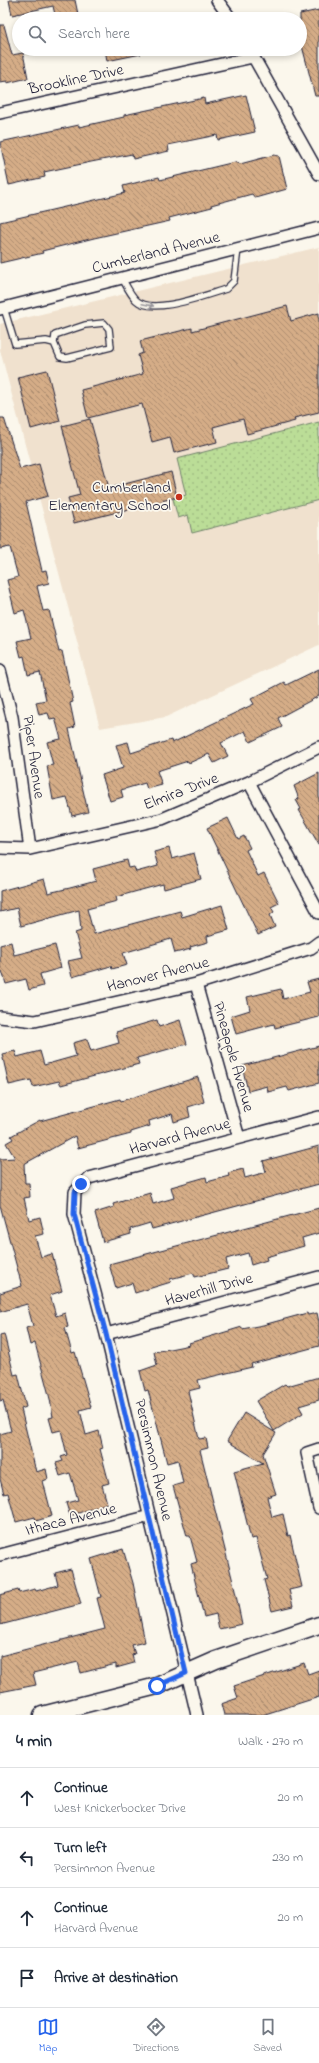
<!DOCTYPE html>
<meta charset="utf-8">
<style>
:root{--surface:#fff;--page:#f2f2f3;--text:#1f2937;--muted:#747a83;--line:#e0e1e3;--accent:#2563eb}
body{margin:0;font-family:"Indie Flower",sans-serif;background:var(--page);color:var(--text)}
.stop{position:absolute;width:12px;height:12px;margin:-9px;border:3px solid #2563eb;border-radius:50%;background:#fff}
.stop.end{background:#2563eb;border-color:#fff;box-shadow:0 1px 4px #0008}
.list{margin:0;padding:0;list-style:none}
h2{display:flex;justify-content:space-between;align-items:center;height:52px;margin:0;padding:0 16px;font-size:17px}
h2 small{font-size:13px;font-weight:400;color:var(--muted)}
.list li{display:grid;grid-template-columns:26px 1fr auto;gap:12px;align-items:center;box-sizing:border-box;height:60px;padding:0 16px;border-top:1px solid var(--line)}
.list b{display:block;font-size:15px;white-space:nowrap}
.list p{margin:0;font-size:13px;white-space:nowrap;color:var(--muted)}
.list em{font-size:13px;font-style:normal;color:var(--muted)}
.icon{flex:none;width:22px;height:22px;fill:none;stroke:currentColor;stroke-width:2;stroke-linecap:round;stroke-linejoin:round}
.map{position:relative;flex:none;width:319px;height:1715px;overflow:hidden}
.search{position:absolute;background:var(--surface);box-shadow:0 2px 6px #0003;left:12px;right:12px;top:12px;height:44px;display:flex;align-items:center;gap:10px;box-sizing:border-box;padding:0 14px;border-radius:22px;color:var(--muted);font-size:15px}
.sheet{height:292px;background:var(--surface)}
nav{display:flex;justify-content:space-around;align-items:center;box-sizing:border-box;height:56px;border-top:1px solid var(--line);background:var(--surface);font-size:11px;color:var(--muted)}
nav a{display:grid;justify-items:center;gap:2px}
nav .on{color:var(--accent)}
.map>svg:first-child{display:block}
.built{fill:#f0e1ce}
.park{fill:url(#park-dots);stroke:#6e8069}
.building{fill:url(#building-back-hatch);stroke:#22223b}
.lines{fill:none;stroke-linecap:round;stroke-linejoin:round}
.lane-casing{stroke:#22223b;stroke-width:8}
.street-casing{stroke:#22223b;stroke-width:14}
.secondary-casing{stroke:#22223b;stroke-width:19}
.lane{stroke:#fbf7ec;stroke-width:5.5}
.street{stroke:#fbf7ec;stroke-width:11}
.secondary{stroke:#fbf7ec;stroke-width:16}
.oneway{stroke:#99979c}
.route{stroke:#2563eb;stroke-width:5}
.poi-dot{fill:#c8321e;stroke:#fbf7ec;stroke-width:1.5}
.labels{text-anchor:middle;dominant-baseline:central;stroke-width:3.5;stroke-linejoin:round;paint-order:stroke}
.street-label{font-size:16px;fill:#22223b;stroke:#fbf7ec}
.poi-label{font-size:16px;fill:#22223b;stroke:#fbf7ec;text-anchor:end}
</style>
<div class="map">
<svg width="319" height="1715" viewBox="0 0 319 1715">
<defs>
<pattern id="park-dots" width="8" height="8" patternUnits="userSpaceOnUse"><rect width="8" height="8" fill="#bbdd97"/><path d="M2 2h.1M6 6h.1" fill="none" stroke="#a0bd83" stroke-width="1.8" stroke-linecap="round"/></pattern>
<pattern id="building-back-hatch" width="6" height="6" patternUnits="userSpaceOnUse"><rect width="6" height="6" fill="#d5ad87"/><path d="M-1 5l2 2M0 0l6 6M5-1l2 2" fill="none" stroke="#ac8c70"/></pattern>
</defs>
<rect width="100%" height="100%" fill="#fbf7ec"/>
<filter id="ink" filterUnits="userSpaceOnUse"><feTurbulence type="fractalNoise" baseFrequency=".025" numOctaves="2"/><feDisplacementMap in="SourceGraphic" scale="8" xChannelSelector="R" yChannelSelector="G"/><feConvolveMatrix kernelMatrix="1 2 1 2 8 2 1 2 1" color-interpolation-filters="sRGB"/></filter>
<g filter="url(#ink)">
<path class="built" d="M 319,247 L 319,645 L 166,717 L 100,728 L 0,350 L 0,324 Z"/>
<path class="park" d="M 319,422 L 319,500 L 192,533 L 188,515 L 178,518 L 173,499 L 186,495 L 177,459 Z"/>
<path class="building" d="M 9,0 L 75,0 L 79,19 L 56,19 L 53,6 L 12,15 Z
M 319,10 L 319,96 L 315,96 L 300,38 L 300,14 Z
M 0,25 L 4,25 L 12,55 L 23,53 L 28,78 L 7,83 L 7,81 L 0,82 Z
M 105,49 L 140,49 L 141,54 L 107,61 Z
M 246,95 L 255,132 L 218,140 L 217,135 L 168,145 L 169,151 L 133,159 L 132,154 L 91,162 L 44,172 L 45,177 L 9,185 L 0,142 L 79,125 L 79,127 L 124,117 L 124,115 L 204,98 L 205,104 Z
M 274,155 L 279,156 L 287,189 L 255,198 L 252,194 L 211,205 L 212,207 L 169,218 L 170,221 L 94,238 L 42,251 L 43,253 L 0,263 L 0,222 L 125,193 L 123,186 L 159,177 L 160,180 L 235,162 L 240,164 Z
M 287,306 L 291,321 L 319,313 L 319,412 L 294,418 L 295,421 L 247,434 L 243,419 L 213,427 L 217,442 L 174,453 L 170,437 L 152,442 L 142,404 L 88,418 L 81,390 L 143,374 L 138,355 L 143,353 L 140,341 L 192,328 L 192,331 Z
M 47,370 L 60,421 L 31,429 L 18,377 Z
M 0,418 L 4,418 L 20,469 L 39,464 L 48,496 L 26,502 L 42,571 L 46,570 L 49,583 L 37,586 L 43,611 L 49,610 L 59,652 L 62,651 L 73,702 L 70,703 L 75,727 L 69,729 L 88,812 L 72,816 L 67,797 L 53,800 L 47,766 L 53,765 L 47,742 L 61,739 L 55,718 L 50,719 L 48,713 L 39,715 L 36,702 L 46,700 L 40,672 L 28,675 L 24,656 L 21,657 L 17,641 L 31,638 L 24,610 L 15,613 L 7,580 L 18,577 L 10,547 L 0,549 Z
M 90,419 L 109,488 L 171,472 L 177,497 L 74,523 L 68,498 L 80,495 L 62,426 Z
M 319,669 L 319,696 L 278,718 L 282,727 L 250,742 L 245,731 L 221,743 L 228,756 L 214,763 L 209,754 L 189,763 L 188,761 L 157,771 L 162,785 L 147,789 L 145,783 L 121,790 L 123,797 L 110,801 L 102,775 L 123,768 L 116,745 L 128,742 L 131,753 L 171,740 L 172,743 L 254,704 L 251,699 L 284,682 L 286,685 Z
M 319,773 L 319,845 L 299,810 L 301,809 L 296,800 L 299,799 L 294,786 Z
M 228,818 L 238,839 L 244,836 L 250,848 L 246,850 L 258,876 L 264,873 L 279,903 L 271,907 L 274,912 L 270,915 L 275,927 L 258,935 L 207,828 Z
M 169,848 L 172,859 L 194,853 L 201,879 L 164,889 L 163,884 L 116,897 L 117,901 L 87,909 L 94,934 L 180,911 L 182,917 L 222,905 L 229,930 L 207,936 L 208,942 L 190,947 L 191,949 L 175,953 L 171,939 L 123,953 L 127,965 L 112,969 L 111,966 L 72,977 L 68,961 L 82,958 L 75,933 L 81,931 L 79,910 L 21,926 L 17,908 L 0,912 L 0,891 L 44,879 L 48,893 L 70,888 L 96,881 L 93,869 L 127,860 L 129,868 L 134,867 L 136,872 L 158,866 L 154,852 Z
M 11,942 L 14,955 L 55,945 L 61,968 L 40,974 L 43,986 L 29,990 L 26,979 L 6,984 L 2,971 L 0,972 L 0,945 Z
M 319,979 L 319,1017 L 275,1028 L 274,1024 L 236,1034 L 231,1016 L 250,1010 L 247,997 L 281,989 L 283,999 L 310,992 L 307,982 Z
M 157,1020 L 159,1027 L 180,1020 L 187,1044 L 137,1058 L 139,1064 L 61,1085 L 59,1081 L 33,1087 L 31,1080 L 9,1085 L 2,1054 L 15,1051 L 17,1057 L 40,1051 L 44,1065 L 76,1056 L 73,1043 L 87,1039 L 91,1051 L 119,1043 L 116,1032 Z
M 319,1046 L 319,1083 L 289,1091 L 287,1087 L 268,1092 L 267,1086 L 248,1091 L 242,1066 Z
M 198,1077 L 204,1102 L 188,1107 L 190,1117 L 174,1122 L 172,1114 L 149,1121 L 150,1126 L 131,1132 L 131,1134 L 78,1148 L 75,1136 L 24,1164 L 25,1183 L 29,1183 L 30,1197 L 24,1198 L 29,1220 L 40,1217 L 44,1234 L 35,1236 L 41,1257 L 52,1254 L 62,1291 L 50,1295 L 56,1316 L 65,1313 L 68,1327 L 65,1328 L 72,1353 L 75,1352 L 91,1407 L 80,1410 L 86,1435 L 99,1431 L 103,1448 L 100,1449 L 109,1483 L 102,1485 L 107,1503 L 70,1516 L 66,1503 L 78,1500 L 70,1473 L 60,1476 L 56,1463 L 63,1461 L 61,1457 L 67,1455 L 61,1430 L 53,1432 L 49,1418 L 53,1417 L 50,1399 L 35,1343 L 30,1345 L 26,1328 L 33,1326 L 27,1304 L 0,1312 L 0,1293 L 22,1286 L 0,1205 L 0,1159 L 15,1158 L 6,1143 L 13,1139 L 11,1136 L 40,1120 L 40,1121 L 120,1099 L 121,1101 Z
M 319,1146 L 319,1184 L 152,1229 L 150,1223 L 130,1229 L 131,1234 L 103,1242 L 95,1213 L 114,1207 L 113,1204 L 150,1193 L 153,1204 L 174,1198 L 171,1187 L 206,1177 L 207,1182 L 229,1176 L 228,1173 L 243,1169 L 245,1178 L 266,1172 L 263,1161 Z
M 319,1208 L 319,1233 L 302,1238 L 304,1246 L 266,1257 L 267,1260 L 251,1265 L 248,1253 L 226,1259 L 228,1269 L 195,1277 L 193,1273 L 170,1279 L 171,1282 L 135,1293 L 132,1283 L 116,1288 L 109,1264 Z
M 307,1313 L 308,1315 L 317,1313 L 319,1322 L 319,1346 L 251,1364 L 252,1367 L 198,1380 L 200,1388 L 188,1391 L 199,1439 L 206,1438 L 208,1448 L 200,1450 L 234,1586 L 242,1624 L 219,1629 L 216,1614 L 204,1617 L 195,1581 L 191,1564 L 197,1562 L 190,1536 L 187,1536 L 173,1486 L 183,1483 L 178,1460 L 167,1463 L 148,1390 L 145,1391 L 140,1371 L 157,1365 L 154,1352 L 190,1345 L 189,1343 L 242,1327 L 242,1329 L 263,1325 Z
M 4,1334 L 14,1375 L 18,1374 L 26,1407 L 21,1409 L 36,1472 L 46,1469 L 48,1479 L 43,1481 L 52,1516 L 36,1521 L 35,1517 L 16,1522 L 8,1493 L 4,1494 L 0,1479 L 0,1434 L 11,1431 L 3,1400 L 0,1401 L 0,1335 Z
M 319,1377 L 319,1400 L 299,1406 L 303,1413 L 274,1431 L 256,1401 L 285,1384 L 287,1386 Z
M 244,1413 L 276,1433 L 263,1454 L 276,1494 L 267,1497 L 272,1517 L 283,1514 L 288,1536 L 290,1535 L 302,1587 L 289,1590 L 293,1606 L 272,1611 L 264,1580 L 267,1579 L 256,1538 L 251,1539 L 234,1471 L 263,1463 L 227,1441 Z
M 123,1549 L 133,1583 L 145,1642 L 132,1645 L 135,1654 L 132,1655 L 134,1663 L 116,1668 L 116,1664 L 81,1673 L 78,1662 L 33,1673 L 36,1685 L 0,1692 L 0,1656 L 105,1629 L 97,1598 L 101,1597 L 91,1559 Z
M 71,1569 L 81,1604 L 0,1625 L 0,1595 L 18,1590 L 19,1593 L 35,1589 L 36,1591 L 58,1585 L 55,1573 Z
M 304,1663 L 308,1674 L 319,1670 L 319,1697 L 262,1715 L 224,1715 L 221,1704 L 238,1698 L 234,1686 Z"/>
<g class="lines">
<g class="lane-casing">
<path id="lane" d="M 122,278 C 126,285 130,294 136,300 C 152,316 205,295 226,289 L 234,281 L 238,249
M 4,308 L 15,344 L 46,341 L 54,343
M 104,323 L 109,329 L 111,347 L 67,358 L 60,357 L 54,343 L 55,335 L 85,325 Z"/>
</g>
<g class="street-casing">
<path id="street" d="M 217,0 L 231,19
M 249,49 L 319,174
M 0,113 L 253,57
M 0,309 L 319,228
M 0,670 L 12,717 L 30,849
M 249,782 L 319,913
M 0,848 L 30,849 L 162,819 L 249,782 L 319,747
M 196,984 L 239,1138
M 0,1017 L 35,1021 L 196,984 L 311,948 L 319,942
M 106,1334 L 319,1277
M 319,1449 L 307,1453 L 319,1508
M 0,1555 L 150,1516
M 197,1715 L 106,1334 L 74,1214 L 75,1192 L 89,1178 L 319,1117"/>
</g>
<g class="secondary-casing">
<path id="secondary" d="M 42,1715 L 157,1686 L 216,1660 L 319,1625"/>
</g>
<use href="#lane" class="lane"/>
<use href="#street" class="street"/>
<use href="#secondary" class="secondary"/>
</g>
<defs><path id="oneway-shaft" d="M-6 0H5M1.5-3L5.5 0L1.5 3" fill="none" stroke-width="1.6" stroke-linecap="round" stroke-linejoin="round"/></defs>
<use class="oneway" href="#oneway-shaft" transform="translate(148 305) rotate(12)"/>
</g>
<g class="lines" filter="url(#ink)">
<path class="route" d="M 81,1184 L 75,1192 L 74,1214 L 106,1334 L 186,1673 L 157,1686"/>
</g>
<circle class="poi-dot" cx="179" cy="497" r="4"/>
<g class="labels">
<g class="street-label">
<text transform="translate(76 80) rotate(-12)">Brookline Drive</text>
<text transform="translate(156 253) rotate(-14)">Cumberland Avenue</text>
<text transform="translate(33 757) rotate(82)">Piper Avenue</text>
<text transform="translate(181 792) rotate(-21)">Elmira Drive</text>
<text transform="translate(158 975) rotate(-14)">Hanover Avenue</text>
<text transform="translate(233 1057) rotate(74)">Pineapple Avenue</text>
<text transform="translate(180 1137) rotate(-15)">Harvard Avenue</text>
<text transform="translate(209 1290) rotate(-15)">Haverhill Drive</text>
<text transform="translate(153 1460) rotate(77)">Persimmon Avenue</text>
<text transform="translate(71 1520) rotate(-14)">Ithaca Avenue</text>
</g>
<g class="poi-label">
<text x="171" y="488">Cumberland<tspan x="171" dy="18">Elementary School</tspan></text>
</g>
</g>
</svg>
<div class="stop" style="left:157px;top:1686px"></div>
<div class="stop end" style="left:81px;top:1184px"></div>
<div class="search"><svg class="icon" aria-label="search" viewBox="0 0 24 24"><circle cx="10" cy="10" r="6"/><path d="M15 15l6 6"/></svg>Search here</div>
</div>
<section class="sheet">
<h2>4 min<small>Walk · 270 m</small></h2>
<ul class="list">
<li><svg class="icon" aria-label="ahead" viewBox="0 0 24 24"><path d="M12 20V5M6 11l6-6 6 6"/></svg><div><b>Continue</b><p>West Knickerbocker Drive</p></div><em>20 m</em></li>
<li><svg class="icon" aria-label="left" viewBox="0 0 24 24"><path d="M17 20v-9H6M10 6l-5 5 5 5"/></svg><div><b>Turn left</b><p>Persimmon Avenue</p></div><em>230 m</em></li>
<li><svg class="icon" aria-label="ahead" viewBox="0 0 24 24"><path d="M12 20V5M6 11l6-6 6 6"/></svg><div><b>Continue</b><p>Harvard Avenue</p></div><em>20 m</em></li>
<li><svg class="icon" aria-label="arrive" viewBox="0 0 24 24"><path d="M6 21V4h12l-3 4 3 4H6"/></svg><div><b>Arrive at destination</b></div></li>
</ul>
</section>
<nav>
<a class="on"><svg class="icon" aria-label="map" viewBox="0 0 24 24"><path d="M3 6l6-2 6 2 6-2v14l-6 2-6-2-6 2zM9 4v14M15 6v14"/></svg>Map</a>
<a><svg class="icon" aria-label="directions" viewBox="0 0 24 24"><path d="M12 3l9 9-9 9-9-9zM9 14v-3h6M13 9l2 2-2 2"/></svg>Directions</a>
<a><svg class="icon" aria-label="saved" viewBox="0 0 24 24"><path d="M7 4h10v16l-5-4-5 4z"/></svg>Saved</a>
</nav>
